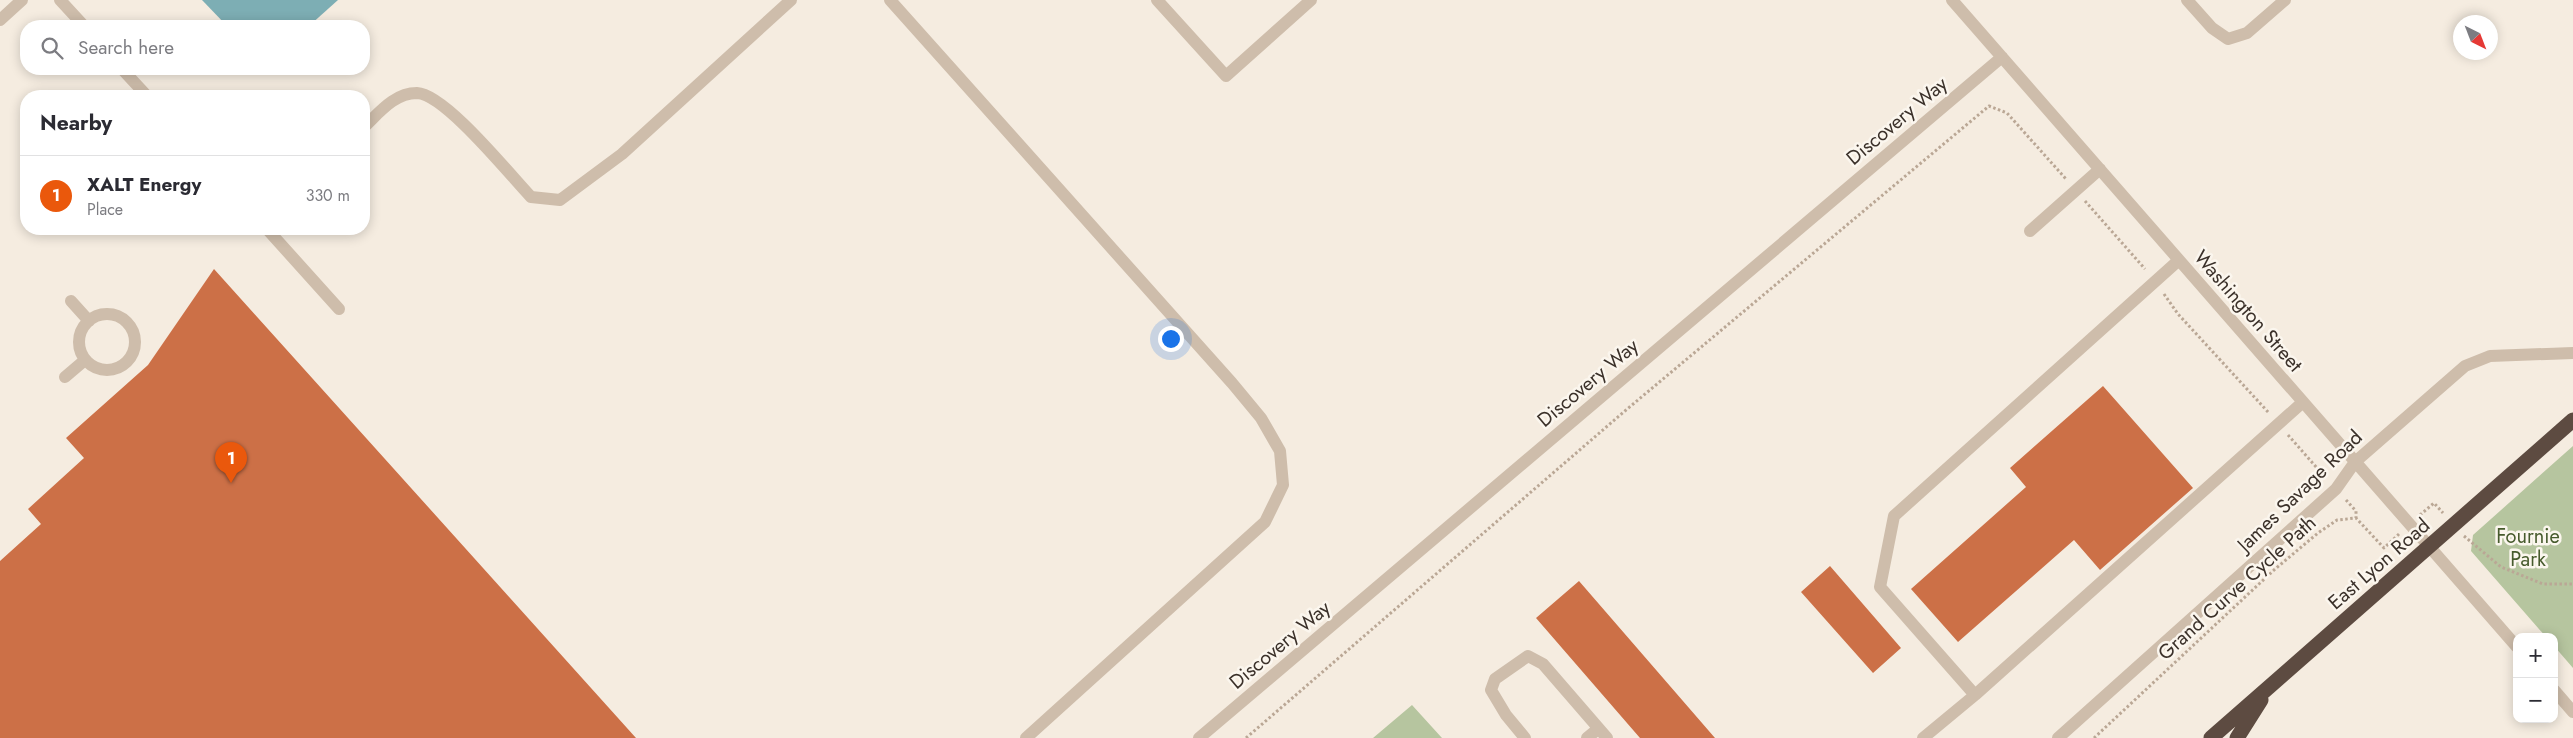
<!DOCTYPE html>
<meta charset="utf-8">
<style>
:root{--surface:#fff;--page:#f2f2f3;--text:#2b2b33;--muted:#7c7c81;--line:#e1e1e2;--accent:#ea580c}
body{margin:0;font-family:Jost,sans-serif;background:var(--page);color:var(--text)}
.controls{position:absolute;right:15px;bottom:15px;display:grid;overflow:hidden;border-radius:10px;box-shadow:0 2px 12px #0003}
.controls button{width:45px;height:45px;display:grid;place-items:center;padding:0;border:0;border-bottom:1px solid var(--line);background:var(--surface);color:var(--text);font:25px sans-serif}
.compass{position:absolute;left:2453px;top:15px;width:45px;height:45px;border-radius:50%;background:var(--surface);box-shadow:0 2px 12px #0003;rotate:138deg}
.you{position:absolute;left:1170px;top:338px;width:18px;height:18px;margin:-12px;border:4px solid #fff;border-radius:50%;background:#1a73e8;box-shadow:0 0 0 8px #1a73e833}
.badge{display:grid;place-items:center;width:32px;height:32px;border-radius:50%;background:var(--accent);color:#fff;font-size:16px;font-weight:700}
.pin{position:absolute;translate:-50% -41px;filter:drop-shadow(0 1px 2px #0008)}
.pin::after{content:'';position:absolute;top:26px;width:18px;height:15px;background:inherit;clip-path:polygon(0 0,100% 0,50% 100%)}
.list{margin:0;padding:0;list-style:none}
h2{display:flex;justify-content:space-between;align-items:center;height:65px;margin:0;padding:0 20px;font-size:21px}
h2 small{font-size:16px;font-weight:400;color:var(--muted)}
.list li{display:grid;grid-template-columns:32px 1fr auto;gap:15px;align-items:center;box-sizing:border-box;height:80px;padding:0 20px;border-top:1px solid var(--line)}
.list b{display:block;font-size:19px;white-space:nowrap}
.list p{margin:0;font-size:16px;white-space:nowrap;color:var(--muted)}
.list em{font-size:16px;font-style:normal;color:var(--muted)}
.icon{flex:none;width:28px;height:28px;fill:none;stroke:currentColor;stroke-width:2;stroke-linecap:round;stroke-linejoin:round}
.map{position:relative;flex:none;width:2573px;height:738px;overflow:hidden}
.search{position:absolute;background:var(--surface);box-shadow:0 2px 12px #0003;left:20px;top:20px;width:350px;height:55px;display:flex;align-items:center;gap:12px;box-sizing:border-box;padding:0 18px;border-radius:20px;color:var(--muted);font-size:19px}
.panel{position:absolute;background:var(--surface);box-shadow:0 2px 12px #0003;left:20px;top:90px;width:350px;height:145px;border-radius:20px}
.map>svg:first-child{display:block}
.green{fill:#b6c59f}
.water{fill:#7daeb4}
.building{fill:#cc7047}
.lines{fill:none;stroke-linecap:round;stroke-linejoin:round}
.path{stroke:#baa795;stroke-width:3;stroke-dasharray:2.5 2.5;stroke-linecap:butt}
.minor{stroke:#cebdab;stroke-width:12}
.highway{stroke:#5d4b41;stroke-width:15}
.labels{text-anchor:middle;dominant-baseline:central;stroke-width:5;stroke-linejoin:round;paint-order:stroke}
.street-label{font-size:20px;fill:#3b312a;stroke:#fbf6ee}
.park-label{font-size:20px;fill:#475b2d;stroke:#fbf6ee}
</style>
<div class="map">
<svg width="2573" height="738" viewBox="0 0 2573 738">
<rect width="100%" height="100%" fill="#f5ece0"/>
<path class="green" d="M 2573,446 L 2573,668 L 2554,646 L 2554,637 L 2546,637 L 2471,551 L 2473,535 Z
M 1412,705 L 1442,738 L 1373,738 Z"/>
<path class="water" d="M 202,0 L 338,0 L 309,26 L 227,26 Z"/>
<path class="building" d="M 214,269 L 636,738 L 0,738 L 0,561 L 41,524 L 28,509 L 84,458 L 66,438 L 148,365 Z
M 2103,386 L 2193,488 L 2100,570 L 2074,540 L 1958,642 L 1911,589 L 2026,487 L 2010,468 Z
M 1830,566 L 1901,648 L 1873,673 L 1801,592 Z
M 1579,581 L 1715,738 L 1640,738 L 1536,618 Z"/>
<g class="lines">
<path class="path" d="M 2085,201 L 2145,269
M 2164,294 L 2178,314 L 2269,413
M 2288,435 L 2325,477
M 2346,500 L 2356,511 L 2356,518
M 2420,515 L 2434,503 L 2443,513
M 2464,536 L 2501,567 L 2543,584 L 2573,584
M 1246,738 L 1626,410 L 1989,106 L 2007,113 L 2066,179
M 2094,738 L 2274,570 L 2318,533 L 2337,520 L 2356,518 L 2384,548 L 2399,534"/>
<path class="minor" d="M 60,0 L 84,26
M 890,0 L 1232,383 L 1261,418 L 1280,451 L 1283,485 L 1265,522 L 1026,738
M 1157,0 L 1226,76 L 1311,0
M 1952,0 L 2517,647
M 2187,0 L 2212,28 L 2228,39 L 2247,33 L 2285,0
M 0,20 L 22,0
M 122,69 L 147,96
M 364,127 C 379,113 394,93 417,93 C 445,94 510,175 531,197 L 560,200 L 622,154 L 791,0
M 267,229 L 339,309
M 2030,231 L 2100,169
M 71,301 L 89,321
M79 342a28 28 0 1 1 56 0a28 28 0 1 1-56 0Z
M 65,377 L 85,360
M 2554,690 L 2573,712
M 1975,695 L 1880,587 L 1894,516 L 2179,260
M 1199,738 L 2002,57
M 1525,738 L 1506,715 L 1491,690 L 1495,679 L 1528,656 L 1543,664 L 1607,738
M 1587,738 L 1598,729
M 1923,738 L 1975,695 L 2303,402
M 2058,738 L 2336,489 L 2355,462 L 2465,366 L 2490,356 L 2573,353"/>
<path class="highway" d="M 2211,738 L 2573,420
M 2237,738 L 2261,700"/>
</g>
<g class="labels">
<g class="street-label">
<text transform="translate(1897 121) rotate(-40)">Discovery Way</text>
<text transform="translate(2248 311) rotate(49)">Washington Street</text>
<text transform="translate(1588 383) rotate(-40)">Discovery Way</text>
<text transform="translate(2300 491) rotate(-44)">James Savage Road</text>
<text transform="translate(2379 564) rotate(-41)">East Lyon Road</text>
<text transform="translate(2237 588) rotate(-42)">Grand Curve Cycle Path</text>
<text transform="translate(1280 645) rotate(-40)">Discovery Way</text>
</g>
<g class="park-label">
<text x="2528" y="536">Fournie<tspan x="2528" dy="23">Park</tspan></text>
</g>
</g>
</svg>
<div class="controls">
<button>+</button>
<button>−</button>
</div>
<svg class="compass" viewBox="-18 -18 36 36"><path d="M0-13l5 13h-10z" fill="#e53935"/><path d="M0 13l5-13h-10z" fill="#7c7c81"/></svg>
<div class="you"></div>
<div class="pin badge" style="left:231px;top:483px">1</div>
<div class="search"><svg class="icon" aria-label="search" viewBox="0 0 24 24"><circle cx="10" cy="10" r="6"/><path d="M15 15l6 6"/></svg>Search here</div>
<section class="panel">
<h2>Nearby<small></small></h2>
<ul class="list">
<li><span class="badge">1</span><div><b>XALT Energy</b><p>Place</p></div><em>330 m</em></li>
</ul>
</section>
</div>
